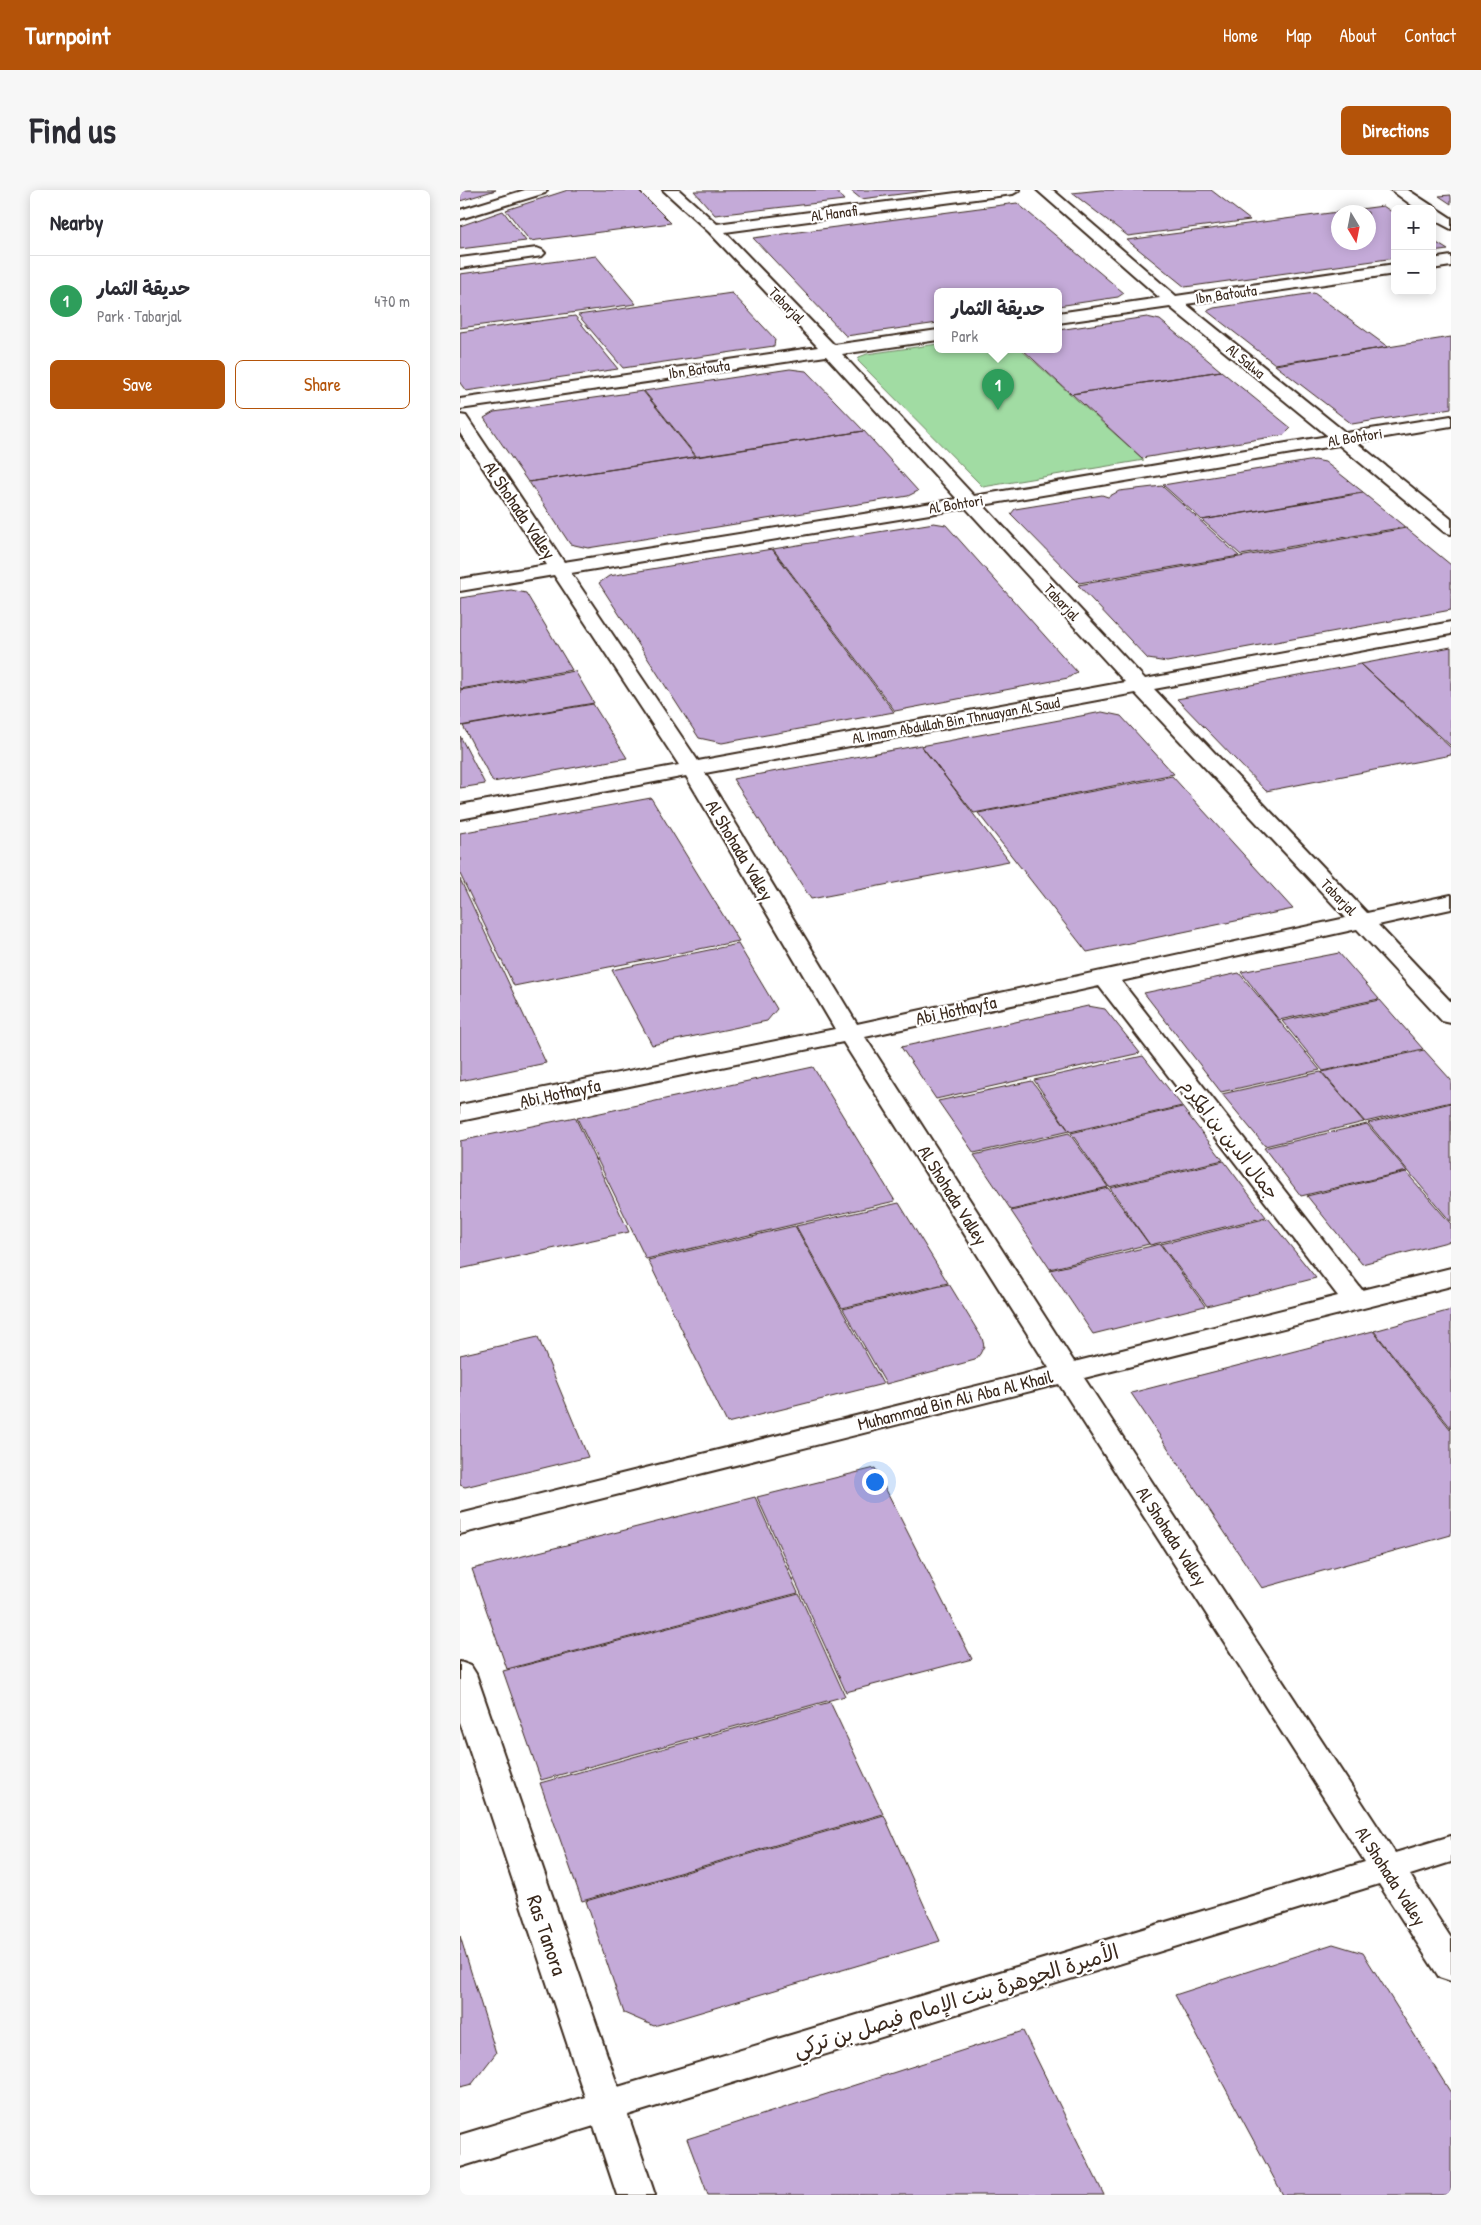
<!DOCTYPE html>
<meta charset="utf-8">
<style>
:root{--surface:#fff;--page:#f7f7f7;--text:#2b2b33;--muted:#7c7c81;--line:#e1e1e2;--accent:#b45309}
body{margin:0;font-family:"Patrick Hand","Playpen Sans Arabic",sans-serif;background:var(--page);color:var(--text)}
.controls{position:absolute;right:15px;top:15px;display:grid;overflow:hidden;border-radius:8px;box-shadow:0 2px 12px #0003}
.controls button{width:45px;height:45px;display:grid;place-items:center;padding:0;border:0;border-bottom:1px solid var(--line);background:var(--surface);color:var(--text);font:25px sans-serif}
.compass{position:absolute;left:871px;top:15px;width:45px;height:45px;border-radius:50%;background:var(--surface);box-shadow:0 2px 12px #0003;rotate:170deg}
.you{position:absolute;left:414px;top:1291px;width:18px;height:18px;margin:-12px;border:4px solid #fff;border-radius:50%;background:#1a73e8;box-shadow:0 0 0 8px #1a73e833}
.badge{display:grid;place-items:center;width:32px;height:32px;border-radius:50%;background:var(--accent);color:#fff;font-size:16px;font-weight:700}
.pin{position:absolute;translate:-50% -41px;filter:drop-shadow(0 1px 2px #0008)}
.pin::after{content:'';position:absolute;top:26px;width:18px;height:15px;background:inherit;clip-path:polygon(0 0,100% 0,50% 100%)}
.popup{position:absolute;left:474px;top:98px;width:128px;height:65px;box-sizing:border-box;display:grid;place-content:center;border-radius:8px;background:var(--surface);filter:drop-shadow(0 1px 4px #0005);font-size:16px;white-space:nowrap;color:var(--muted)}
.popup b{font-size:19px;color:var(--text)}
.popup::after{content:'';position:absolute;left:50%;top:100%;margin-left:-10px;border:10px solid transparent;border-top-color:var(--surface)}
.list{margin:0;padding:0;list-style:none}
h2{display:flex;justify-content:space-between;align-items:center;height:65px;margin:0;padding:0 20px;font-size:21px}
h2 small{font-size:16px;font-weight:400;color:var(--muted)}
.list li{display:grid;grid-template-columns:32px 1fr auto;gap:15px;align-items:center;box-sizing:border-box;height:90px;padding:0 20px;border-top:1px solid var(--line)}
.list b{display:block;font-size:19px;white-space:nowrap}
.list p{margin:0;font-size:16px;white-space:nowrap;color:var(--muted)}
.list em{font-size:16px;font-style:normal;color:var(--muted)}
.actions{display:flex;gap:10px;padding:15px 20px}
.actions a{flex:1;padding:11px 0;border:1px solid var(--accent);border-radius:8px;text-align:center;font-size:18px;color:var(--accent)}
.actions .main{background:var(--accent);color:#fff}
.map{position:relative;flex:none;width:991px;height:2005px;overflow:hidden;border-radius:8px}
header{display:flex;align-items:center;gap:30px;box-sizing:border-box;height:70px;padding:0 25px;background:var(--accent);color:#fff}
header strong{font-size:24px}
nav{display:flex;gap:28px;margin-inline-start:auto;font-size:18px}
.intro{display:flex;align-items:center;justify-content:space-between;box-sizing:border-box;height:120px;padding:0 30px}
h1{margin:0;font-size:35px}
.button{padding:12px 22px;border-radius:8px;background:var(--accent);color:#fff;font-size:18px;font-weight:700}
main{display:flex;gap:30px;padding:0 30px}
aside{flex:1;background:var(--surface);border-radius:8px;box-shadow:0 2px 12px #0003}
.map>svg:first-child{display:block}
.green{fill:#a1dca3;stroke:#6e8360}
.building{fill:#c4aad8;stroke:#3b2a1e;fill-rule:evenodd}
.lines{fill:none;stroke-linecap:round;stroke-linejoin:round}
.minor-casing{stroke:#3b2a1e;stroke-width:4}
.minor{fill:#fff;fill-rule:evenodd}
.labels{text-anchor:middle;dominant-baseline:central;stroke-width:4.5;stroke-linejoin:round;paint-order:stroke}
.far-street-label{font-size:15px;fill:#3b2a1e;stroke:#fff}
.street-label{font-size:18px;fill:#3b2a1e;stroke:#fff}
.near-street-label{font-size:21px;fill:#3b2a1e;stroke:#fff}
</style>
<header>
<strong>Turnpoint</strong>
<nav><a>Home</a><a>Map</a><a>About</a><a>Contact</a></nav>
</header>
<div class="intro"><h1>Find us</h1><a class="button">Directions</a></div>
<main>
<aside>
<h2>Nearby<small></small></h2>
<ul class="list">
<li><span class="badge" style="background:#2e9e5b">1</span><div><b>حديقة الثمار</b><p>Park · Tabarjal</p></div><em>470 m</em></li>
</ul>
<div class="actions"><a class="main">Save</a><a>Share</a></div>
</aside>
<div class="map">
<svg width="991" height="2005" viewBox="0 0 991 2005">
<rect width="100%" height="100%" fill="#fff"/>
<filter id="ink" filterUnits="userSpaceOnUse"><feTurbulence type="fractalNoise" baseFrequency=".02" numOctaves="2"/><feDisplacementMap in="SourceGraphic" scale="10" xChannelSelector="R" yChannelSelector="G"/><feConvolveMatrix kernelMatrix="1 2 1 2 8 2 1 2 1" color-interpolation-filters="sRGB"/></filter>
<g filter="url(#ink)">
<path class="green" d="M 478,154 L 478,159 L 560,159 L 684,270 L 523,297 L 398,171 L 399,167 L 407,164 Z"/>
<path class="building" d="M 0,0 L 36,0 L 0,11 Z
M 108,0 L 178,0 L 211,33 L 70,51 L 46,20 Z
M 375,0 L 384,10 L 255,25 L 234,1 Z
M 390,0 L 473,0 L 401,9 Z
M 641,0 L 751,0 L 790,30 L 668,46 L 612,3 Z
M 991,5 L 991,14 L 979,6 Z
M 557,13 L 664,103 L 658,107 L 598,116 L 598,101 L 478,101 L 478,133 L 386,146 L 293,48 Z
M 923,16 L 935,24 L 935,68 L 725,97 L 667,50 ZM 878,22 L 908,22 L 908,52 L 878,52 Z
M 43,21 L 66,51 L 0,59 L 0,36 Z
M 972,50 L 988,60 L 972,62 Z
M 136,66 L 176,114 L 0,138 L 0,84 Z
M 272,103 L 315,149 L 314,156 L 163,178 L 118,125 Z
M 854,103 L 928,157 L 815,174 L 747,121 L 754,118 Z
M 115,126 L 158,179 L 6,201 L 0,193 L 0,142 Z
M 687,127 L 700,130 L 761,181 L 611,204 L 562,159 L 598,159 L 598,140 Z
M 991,147 L 991,218 L 892,234 L 815,175 Z
M 330,179 L 346,181 L 404,241 L 237,267 L 184,201 Z
M 761,181 L 831,238 L 824,245 L 682,268 L 612,204 Z
M 183,201 L 236,267 L 68,292 L 24,228 L 34,222 Z
M 404,241 L 458,301 L 448,306 L 128,358 L 110,354 L 69,292 Z
M 855,270 L 865,272 L 903,302 L 742,330 L 703,295 Z
M 702,296 L 779,366 L 619,393 L 551,324 L 555,319 L 642,305 L 648,307 L 659,301 Z
M 903,303 L 945,337 L 781,365 L 742,330 Z
M 474,333 L 486,335 L 617,482 L 608,488 L 435,521 L 313,359 Z
M 946,338 L 991,375 L 991,420 L 707,472 L 688,469 L 618,395 Z
M 312,359 L 434,522 L 262,553 L 239,548 L 139,393 L 149,386 Z
M 51,400 L 66,403 L 112,480 L 0,499 L 0,408 Z
M 991,457 L 991,556 L 901,474 Z
M 901,474 L 991,558 L 991,565 L 806,601 L 717,509 Z
M 115,481 L 134,513 L 0,536 L 0,500 Z
M 133,514 L 167,568 L 33,592 L 3,536 Z
M 642,522 L 661,526 L 714,584 L 514,623 L 461,556 Z
M 0,546 L 25,594 L 0,598 Z
M 461,555 L 549,671 L 351,709 L 273,589 Z
M 712,586 L 833,719 L 627,762 L 518,623 Z
M 191,608 L 279,751 L 54,796 L 0,684 L 0,643 Z
M 0,689 L 86,873 L 0,891 Z
M 278,754 L 317,819 L 307,831 L 192,855 L 152,780 Z
M 879,763 L 919,809 L 819,830 L 781,782 Z
M 779,783 L 860,880 L 761,902 L 684,803 Z
M 920,810 L 963,859 L 863,881 L 822,831 Z
M 628,816 L 645,819 L 680,863 L 476,909 L 441,857 Z
M 964,860 L 991,890 L 991,912 L 905,932 L 862,882 Z
M 683,866 L 722,916 L 610,942 L 574,890 Z
M 353,877 L 435,1011 L 186,1069 L 117,928 Z
M 861,882 L 904,932 L 805,956 L 762,904 Z
M 572,891 L 609,941 L 514,963 L 478,911 Z
M 991,913 L 991,1032 L 908,933 Z
M 722,917 L 763,970 L 649,997 L 611,943 Z
M 115,927 L 169,1042 L 0,1079 L 0,951 Z
M 907,934 L 947,981 L 841,1006 L 804,958 Z
M 609,943 L 648,997 L 551,1020 L 514,965 Z
M 764,971 L 806,1027 L 690,1055 L 650,998 Z
M 946,982 L 991,1034 L 991,1051 L 902,1074 L 847,1006 Z
M 648,998 L 689,1054 L 590,1079 L 551,1021 Z
M 439,1013 L 488,1093 L 382,1118 L 336,1036 Z
M 808,1028 L 856,1088 L 747,1116 L 701,1054 Z
M 335,1036 L 423,1194 L 267,1233 L 188,1070 Z
M 700,1054 L 745,1116 L 633,1144 L 590,1080 Z
M 489,1094 L 522,1148 L 524,1156 L 520,1164 L 515,1170 L 426,1194 L 383,1119 Z
M 991,1120 L 991,1238 L 914,1141 Z
M 913,1141 L 991,1240 L 991,1345 L 802,1398 L 671,1203 Z
M 78,1147 L 128,1267 L 5,1297 L 0,1295 L 0,1165 Z
M 415,1278 L 512,1469 L 386,1502 L 297,1307 Z
M 295,1307 L 338,1403 L 47,1479 L 12,1379 Z
M 339,1404 L 385,1506 L 81,1590 L 43,1481 Z
M 370,1512 L 423,1624 L 122,1711 L 80,1593 Z
M 424,1625 L 480,1751 L 194,1836 L 164,1823 L 126,1711 Z
M 0,1746 L 36,1863 L 12,1894 L 0,1897 Z
M 873,1754 L 903,1763 L 991,1903 L 991,2005 L 823,2005 L 715,1805 Z
M 563,1841 L 644,2005 L 248,2005 L 227,1949 Z"/>
<g class="lines">
<g class="minor-casing">
<path id="minor" d="M 65,0 L 87,0 L 85,3 L 0,29 L 0,20 Z
M 203,0 L 219,0 L 257,34 L 519,0 L 560,0 L 553,4 L 265,42 L 374,155 L 478,140 L 478,150 L 382,164 L 514,306 L 868,246 L 710,117 L 598,133 L 598,123 L 700,108 L 577,0 L 593,0 L 716,106 L 935,74 L 935,84 L 726,114 L 886,243 L 991,226 L 991,236 L 896,252 L 991,329 L 991,344 L 984,342 L 879,255 L 523,315 L 685,489 L 991,432 L 991,444 L 694,499 L 907,723 L 991,705 L 991,719 L 918,735 L 991,812 L 991,833 L 982,831 L 897,739 L 661,791 L 902,1100 L 991,1078 L 991,1096 L 624,1188 L 935,1663 L 991,1646 L 991,1672 L 950,1685 L 991,1748 L 991,1791 L 979,1787 L 919,1694 L 168,1925 L 195,2005 L 157,2005 L 134,1936 L 0,1977 L 0,1945 L 125,1907 L 0,1532 L 0,1472 L 11,1476 L 16,1484 L 158,1897 L 905,1672 L 599,1194 L 0,1344 L 0,1324 L 589,1178 L 383,852 L 0,931 L 0,915 L 375,839 L 226,586 L 0,629 L 0,615 L 219,575 L 94,385 L 0,401 L 0,389 L 87,375 L 0,243 L 0,225 L 6,226 L 104,372 L 497,309 L 366,166 L 0,219 L 0,209 L 358,157 L 249,42 ZM 506,318 L 665,492 L 238,571 L 111,383 ZM 675,503 L 886,728 L 397,834 L 245,583 ZM 639,796 L 878,1106 L 614,1172 L 405,847 Z
M 931,0 L 948,0 L 991,28 L 991,39 L 972,29 L 972,19 L 957,19 Z
M 77,58 L 82,60 L 85,63 L 82,66 L 0,78 L 0,68 Z
M 991,66 L 991,76 L 972,79 L 972,69 Z"/>
</g>
<use href="#minor" class="minor"/>
</g>
</g>
<g class="labels">
<g class="far-street-label">
<text transform="translate(374 23) rotate(-7)">Al Hanafi</text>
<text transform="translate(766 104) rotate(-8)">Ibn Batouta</text>
<text transform="translate(327 115) rotate(46)">Tabarjal</text>
<text transform="translate(786 171) rotate(39)">Al Salwa</text>
<text transform="translate(239 179) rotate(-8)">Ibn Batouta</text>
<text transform="translate(895 247) rotate(-9)">Al Bohtori</text>
<text transform="translate(496 314) rotate(-9)">Al Bohtori</text>
<text transform="translate(602 412) rotate(47)">Tabarjal</text>
<text transform="translate(496 530) rotate(-10)">Al Imam Abdullah Bin Thnuayan Al Saud</text>
<text transform="translate(879 707) rotate(46)">Tabarjal</text>
</g>
<g class="street-label">
<text transform="translate(60 320) rotate(56)">Al Shohada Valley</text>
<text transform="translate(280 660) rotate(59)">Al Shohada Valley</text>
<text transform="translate(496 820) rotate(-12)">Abi Hothayfa</text>
<text transform="translate(100 903) rotate(-12)">Abi Hothayfa</text>
<text transform="translate(770 949) rotate(52)">جمال الدين بن المكرم</text>
<text transform="translate(493 1005) rotate(58)">Al Shohada Valley</text>
<text transform="translate(495 1210) rotate(-14)">Muhammad Bin Ali Aba Al Khail</text>
<text transform="translate(712 1346) rotate(57)">Al Shohada Valley</text>
<text transform="translate(931 1686) rotate(57)">Al Shohada Valley</text>
</g>
<g class="near-street-label">
<text transform="translate(87 1745) rotate(71)">Ras Tanora</text>
<text transform="translate(496 1810) rotate(-17)">الأميرة الجوهرة بنت الإمام فيصل بن تركي</text>
</g>
</g>
</svg>
<div class="controls">
<button>+</button>
<button>−</button>
</div>
<svg class="compass" viewBox="-18 -18 36 36"><path d="M0-13l5 13h-10z" fill="#e53935"/><path d="M0 13l5-13h-10z" fill="#7c7c81"/></svg>
<div class="you"></div>
<div class="pin badge" style="left:538px;top:220px;background:#2e9e5b">1</div>
<div class="popup"><b>حديقة الثمار</b>Park</div>
</div>
</main>
